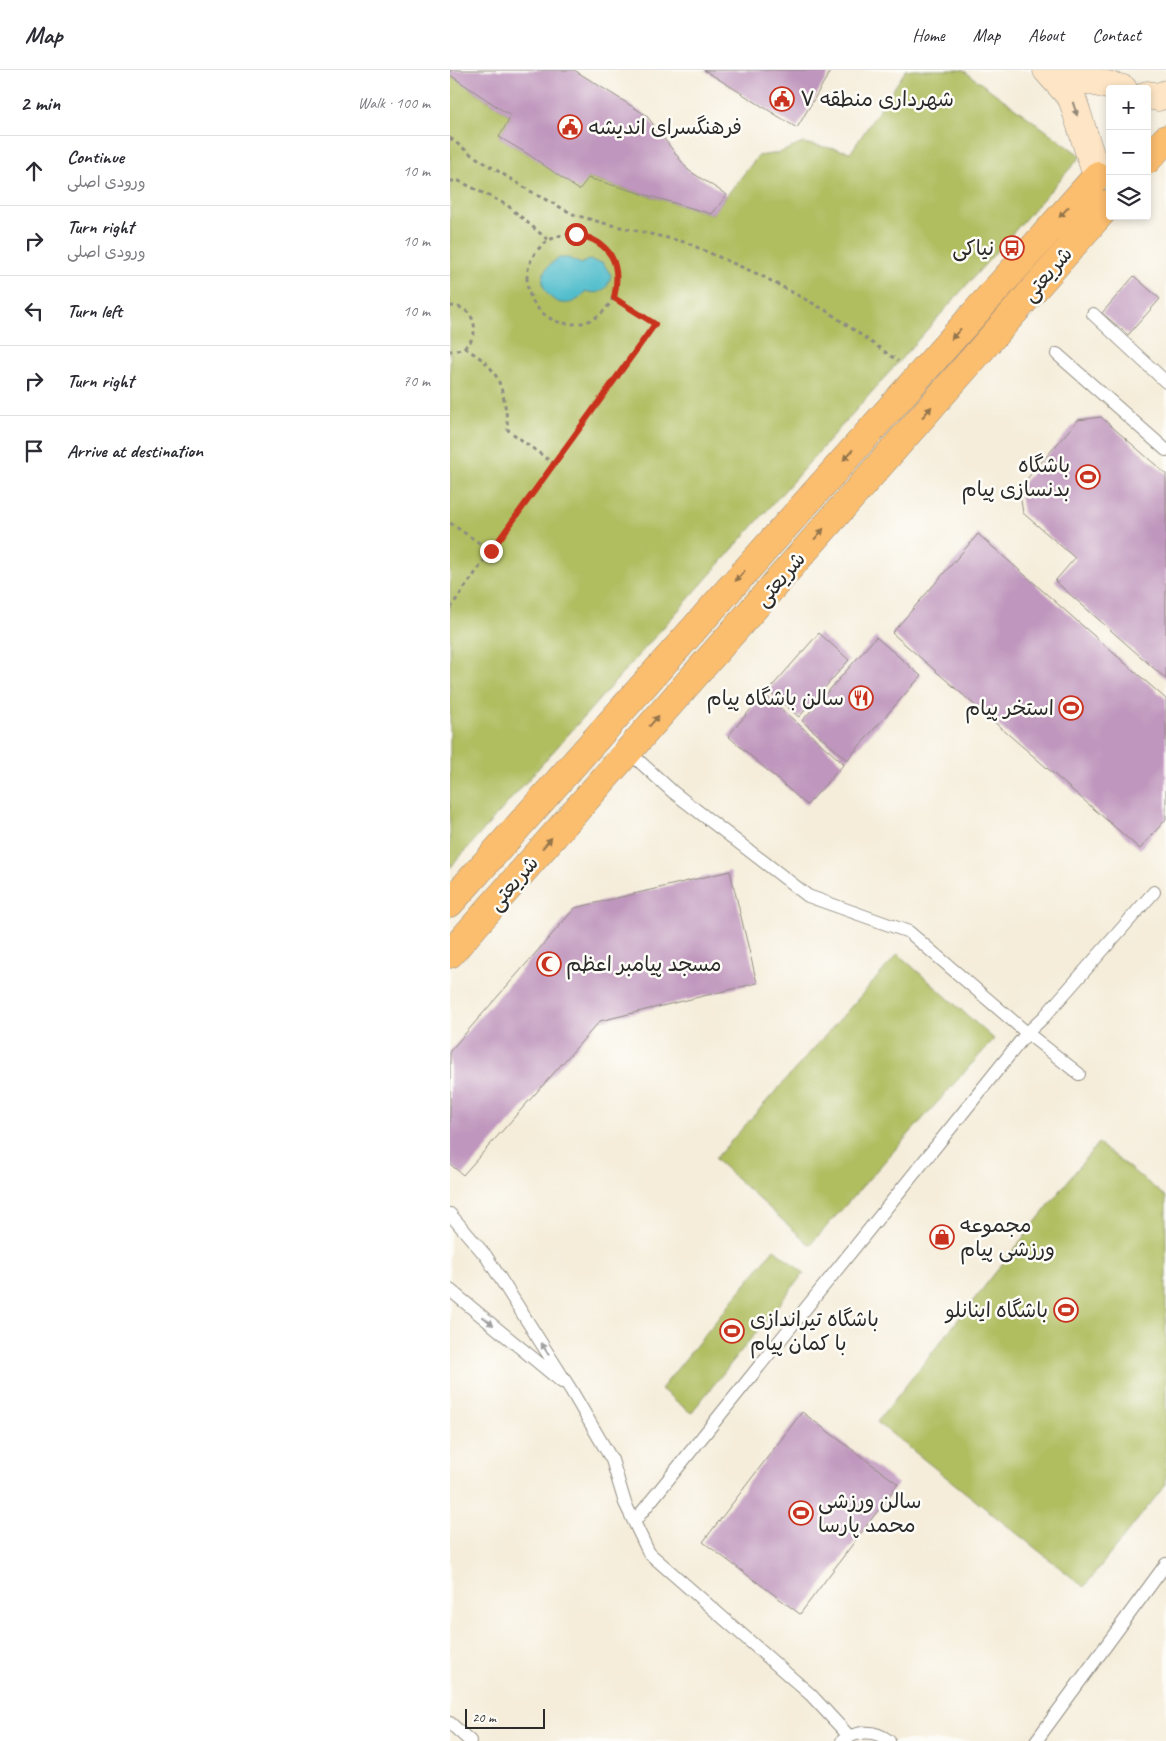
<!DOCTYPE html>
<meta charset="utf-8">
<style>
:root{--surface:#fff;--page:#f2f2f3;--text:#2b2b33;--muted:#7c7c81;--line:#e1e1e2}
body{margin:0;font-family:Caveat,"Playpen Sans Arabic",sans-serif;background:var(--page);color:var(--text)}
.controls{position:absolute;right:15px;top:15px;display:grid;overflow:hidden;border-radius:5px;box-shadow:0 2px 8px #0003}
.controls button{width:45px;height:45px;display:grid;place-items:center;padding:0;border:0;border-bottom:1px solid var(--line);background:var(--surface);color:var(--text);font:25px sans-serif}
.scale{position:absolute;left:15px;bottom:12px;width:80px;box-sizing:border-box;padding-left:5px;border:2px solid #2b2b2b;border-top:0;font-size:14px;line-height:18px;white-space:nowrap;color:#2b2b2b;-webkit-text-stroke:4px #fdfcf7;paint-order:stroke}
.stop{position:absolute;width:15px;height:15px;margin:-11px;border:4px solid #c8321e;border-radius:50%;background:#fff}
.stop.end{background:#c8321e;border-color:#fff;box-shadow:0 1px 5px #0008}
.list{margin:0;padding:0;list-style:none}
h2{display:flex;justify-content:space-between;align-items:center;height:65px;margin:0;padding:0 20px;font-size:21px}
h2 small{font-size:16px;font-weight:400;color:var(--muted)}
.list li{display:grid;grid-template-columns:32px 1fr auto;gap:15px;align-items:center;box-sizing:border-box;height:70px;padding:0 20px;border-top:1px solid var(--line)}
.list b{display:block;font-size:19px;white-space:nowrap}
.list p{margin:0;font-size:16px;white-space:nowrap;color:var(--muted)}
.list em{font-size:16px;font-style:normal;color:var(--muted)}
.icon{flex:none;width:28px;height:28px;fill:none;stroke:currentColor;stroke-width:2;stroke-linecap:round;stroke-linejoin:round}
.map{position:relative;flex:none;width:716px;height:1671px;overflow:hidden}
header{display:flex;align-items:center;gap:30px;box-sizing:border-box;height:70px;padding:0 25px;background:var(--surface);border-bottom:1px solid var(--line)}
header strong{font-size:24px}
nav{display:flex;gap:28px;margin-inline-start:auto;font-size:18px}
main{display:flex}
aside{flex:1;background:var(--surface)}
.map>svg:first-child{display:block}
.green{fill:#b0be60;stroke:#6e7446}
.water{fill:#51bdcc;stroke:#3e747c}
.building{fill:#bf96bd}
.lines{fill:none;stroke-linecap:round;stroke-linejoin:round}
.lane-casing{stroke:#908c82;stroke-width:14}
.secondary-casing{stroke:#908c82;stroke-width:29}
.primary-casing{stroke:#908c82;stroke-width:29}
.path{stroke:#908c82;stroke-width:3;stroke-dasharray:4 4;stroke-linecap:butt}
.lane{stroke:#fff;stroke-width:12}
.secondary{stroke:#fde5c5;stroke-width:28}
.primary{stroke:#fbbd6e;stroke-width:28}
.oneway{fill:#948878}
.oneway2{fill:#93744c}
.oneway3{fill:#a0a0a0}
.route{stroke:#c8321e;stroke-width:6}
.labels{text-anchor:middle;dominant-baseline:central;stroke-width:5;stroke-linejoin:round;paint-order:stroke}
.poi-label{font-size:21px;fill:#2b2b2b;stroke:#fdfcf7;text-anchor:start}
.street-label{font-size:21px;fill:#2b2b2b;stroke:#fdfcf7}
</style>
<header>
<strong>Map</strong>
<nav><a>Home</a><a>Map</a><a>About</a><a>Contact</a></nav>
</header>
<main>
<aside>
<h2>2 min<small>Walk · 100 m</small></h2>
<ul class="list">
<li><svg class="icon" aria-label="ahead" viewBox="0 0 24 24"><path d="M12 20V5M6 11l6-6 6 6"/></svg><div><b>Continue</b><p>ورودی اصلی</p></div><em>10 m</em></li>
<li><svg class="icon" aria-label="right" viewBox="0 0 24 24"><path d="M7 20v-9h11M14 6l5 5-5 5"/></svg><div><b>Turn right</b><p>ورودی اصلی</p></div><em>10 m</em></li>
<li><svg class="icon" aria-label="left" viewBox="0 0 24 24"><path d="M17 20v-9H6M10 6l-5 5 5 5"/></svg><div><b>Turn left</b></div><em>10 m</em></li>
<li><svg class="icon" aria-label="right" viewBox="0 0 24 24"><path d="M7 20v-9h11M14 6l5 5-5 5"/></svg><div><b>Turn right</b></div><em>70 m</em></li>
<li><svg class="icon" aria-label="arrive" viewBox="0 0 24 24"><path d="M6 21V4h12l-3 4 3 4H6"/></svg><div><b>Arrive at destination</b></div></li>
</ul>
</aside>
<div class="map">
<svg width="716" height="1671" viewBox="0 0 716 1671">
<rect width="100%" height="100%" fill="#fdfcf7"/>
<filter id="ink" filterUnits="userSpaceOnUse"><feTurbulence type="fractalNoise" baseFrequency=".02" numOctaves="2"/><feDisplacementMap in="SourceGraphic" scale="10" xChannelSelector="R" yChannelSelector="G"/><feConvolveMatrix kernelMatrix="1 2 1 2 8 2 1 2 1" color-interpolation-filters="sRGB"/></filter>
<filter id="wash" filterUnits="userSpaceOnUse"><feTurbulence type="fractalNoise" baseFrequency=".0096" numOctaves="4" result="noise"/><feDisplacementMap in="SourceGraphic" scale="20" xChannelSelector="R" yChannelSelector="G"/><feGaussianBlur stdDeviation="1.12" result="paint"/><feColorMatrix in="noise" values="0 0 0 0 0 0 0 0 0 0 0 0 0 0 0 0 0 1.4 0 .05"/><feComposite in="paint" operator="in"/></filter>
<g filter="url(#wash)">
<rect width="100%" height="100%" fill="#f5edda"/>
<path class="green" d="M 456,0 L 513,0 L 631,86 L 0,798 L 0,5 L 61,46 L 49,67 L 78,84 L 138,108 L 262,144 L 308,86 L 329,83 L 353,73 L 401,82 Z
M 448,884 L 544,969 L 360,1175 L 265,1089 Z
M 648,1073 L 716,1127 L 716,1414 L 634,1517 L 427,1352 Z
M 324,1179 L 354,1203 L 241,1343 L 211,1319 Z"/>
<path class="water" d="M 110,188 L 118,188 L 131,194 L 138,190 L 153,193 L 161,205 C 158,220 150,226 136,221 C 111,256 69,207 110,188 Z"/>
<g id="blocks">
<path class="building" d="M 0,0 L 124,0 L 196,45 L 238,100 L 277,125 L 262,144 L 138,108 L 129,120 L 78,84 L 49,67 L 61,46 L 0,5 Z
M 254,0 L 381,0 L 347,58 Z
M 684,206 L 710,229 L 678,265 L 652,243 Z
M 651,347 L 716,404 L 716,609 L 605,511 L 625,488 L 573,443 L 569,418 L 628,350 Z
M 528,464 L 716,629 L 716,749 L 690,779 L 442,563 Z
M 369,563 L 399,590 L 349,647 L 318,621 Z
M 426,567 L 471,606 L 397,690 L 352,651 Z
M 314,624 L 394,694 L 357,735 L 278,666 Z
M 280,801 L 307,913 L 150,951 L 13,1105 L 0,1094 L 0,981 L 125,838 Z
M 352,1342 L 448,1414 L 350,1544 L 253,1472 Z"/>
</g>
</g>
<g filter="url(#ink)">
<use href="#blocks" fill-opacity="0" stroke="#908c82" stroke-width="1"/>
<g class="lines">
<g class="lane-casing">
<path id="lane" d="M 643,244 L 716,312
M 607,284 L 716,380
M 178,681 L 223,722 L 358,826 L 459,862 L 577,963 L 629,1004
M 0,1144 L 36,1186 L 121,1320 L 162,1390 L 175,1433 L 199,1483 L 361,1625 L 399,1666
M 0,1220 L 112,1312
M 184,1452 L 577,963 L 594,947 L 704,822
M 0,1653 L 20,1671
M 392,1671 C 407,1661 424,1659 439,1671
M 586,1671 L 716,1494"/>
</g>
<g class="secondary-casing">
<path id="secondary" d="M 597,0 L 622,28 L 647,106
M 611,0 L 618,5 L 673,19
M 697,25 L 708,27 L 716,24"/>
</g>
<g class="primary-casing">
<path id="primary" d="M 697,90 L 716,69
M 0,833 L 647,106
M 0,884 L 660,133"/>
</g>
<path class="path" d="M 0,68 L 22,85 L 85,124 L 125,145 L 157,154 L 235,172 L 312,206 L 377,241 L 448,291
M 0,111 L 9,111 L 57,135 L 98,170
M77 209a45 45 0 1 1 90 0a45 45 0 1 1-90 0Z
M 0,236 C 31,235 34,280 0,281
M 15,278 C 24,284 35,290 42,300 C 54,315 56,341 58,360 L 104,394
M 0,453 L 41,481
M 0,538 L 205,254 L 164,227"/>
<use href="#lane" class="lane"/>
<use href="#secondary" class="secondary"/>
<use href="#primary" class="primary"/>
</g>
<defs><path id="oneway-solid" d="M-6-.8H1V-3.2L6.5 0L1 3.2V.8H-6Z" transform="scale(1.25)"/></defs>
<use class="oneway" href="#oneway-solid" transform="translate(625 39) rotate(72)"/>
<g class="oneway2">
<use href="#oneway-solid" transform="translate(614 142) rotate(132)"/>
<use href="#oneway-solid" transform="translate(506 264) rotate(132)"/>
<use href="#oneway-solid" transform="translate(477 342) rotate(-49)"/>
<use href="#oneway-solid" transform="translate(398 385) rotate(132)"/>
<use href="#oneway-solid" transform="translate(369 464) rotate(-49)"/>
<use href="#oneway-solid" transform="translate(290 506) rotate(132)"/>
<use href="#oneway-solid" transform="translate(204 651) rotate(-49)"/>
<use href="#oneway-solid" transform="translate(97 773) rotate(-49)"/>
</g>
<g class="oneway3">
<use href="#oneway-solid" transform="translate(38 1251) rotate(39)"/>
<use href="#oneway-solid" transform="translate(95 1279) rotate(-122)"/>
</g>
</g>
<g class="lines" filter="url(#ink)">
<path class="route" d="M 41,481 L 205,254 L 164,228 C 172,193 161,172 126,164"/>
</g>
<defs>
<g id="civic-ring" transform="scale(1.25)"><circle r="9.5" fill="#fdfcf7" stroke="#c8321e" stroke-width="1.5"/><path d="M-.6-6.5H3V-4.5H.6V-3L4-1V1h2V6H-6V1h2V-1L-.6-3ZM-1.2 2.5V6h2.4V2.5Z" fill="#c8321e"/></g>
<g id="bus-ring" transform="scale(1.25)"><circle r="9.5" fill="#fdfcf7" stroke="#c8321e" stroke-width="1.5"/><path d="M-5-6H5V4H4V6H2V4H-2V6H-4V4H-5ZM-3.5-4V0h7V-4ZM-3.5 1.2v1.5H-2V1.2ZM2 1.2v1.5H3.5V1.2Z" fill="#c8321e"/></g>
<g id="stadium-ring" transform="scale(1.25)"><circle r="9.5" fill="#fdfcf7" stroke="#c8321e" stroke-width="1.5"/><path d="M0-5a6.5 5 0 1 0 0 10a6.5 5 0 1 0 0-10ZM-3.5-1.8h7v3.6h-7Z" fill="#c8321e"/></g>
<g id="restaurant-ring" transform="scale(1.25)"><circle r="9.5" fill="#fdfcf7" stroke="#c8321e" stroke-width="1.5"/><path d="M-5-6h1v4h1v-4h1v4h1v-4h1v5L-1.5 .5V6h-2V.5L-5-1ZM5-6V6H3V1.5H1.5Q1.5-4 5-6Z" fill="#c8321e"/></g>
<g id="mosque-ring" transform="scale(1.25)"><circle r="9.5" fill="#fdfcf7" stroke="#c8321e" stroke-width="1.5"/><path d="M3.5-4.9A6 6 0 1 0 3.5 4.9A5 5 0 1 1 3.5-4.9Z" fill="#c8321e"/></g>
<g id="shop-ring" transform="scale(1.25)"><circle r="9.5" fill="#fdfcf7" stroke="#c8321e" stroke-width="1.5"/><path d="M-5-2.5h2.3a2.7 3.5 0 0 1 5.4 0H5L5.5 6h-11ZM-1.5-2.5h3a1.5 2.3 0 0 0-3 0Z" fill="#c8321e"/></g>
</defs>
<g fill-rule="evenodd">
<use href="#civic-ring" x="332" y="29"/>
<use href="#civic-ring" x="120" y="57"/>
<use href="#bus-ring" x="562" y="178"/>
<use href="#stadium-ring" x="638" y="407"/>
<use href="#restaurant-ring" x="411" y="628"/>
<use href="#stadium-ring" x="621" y="638"/>
<use href="#mosque-ring" x="99" y="894"/>
<use href="#shop-ring" x="492" y="1167"/>
<use href="#stadium-ring" x="616" y="1240"/>
<use href="#stadium-ring" x="282" y="1261"/>
<use href="#stadium-ring" x="351" y="1443"/>
</g>
<g class="labels">
<g class="poi-label">
<text x="350" y="29">شهرداری منطقه ۷</text>
<text x="138" y="57">فرهنگسرای اندیشه</text>
<text x="544" y="178" text-anchor="end">نیاکی</text>
<text x="620" y="395" text-anchor="end">باشگاه<tspan x="620" dy="24">بدنسازی پیام</tspan></text>
<text x="394" y="628" text-anchor="end">سالن باشگاه پیام</text>
<text x="604" y="638" text-anchor="end">استخر پیام</text>
<text x="116" y="894">مسجد پیامبر اعظم</text>
<text x="510" y="1155">مجموعه<tspan x="510" dy="24">ورزشی پیام</tspan></text>
<text x="598" y="1240" text-anchor="end">باشگاه اینانلو</text>
<text x="300" y="1249">باشگاه تیراندازی<tspan x="300" dy="24">با کمان پیام</tspan></text>
<text x="368" y="1431">سالن ورزشی<tspan x="368" dy="24">محمد پارسا</tspan></text>
</g>
<g class="street-label">
<text transform="translate(597 204) rotate(-49)">شریعتی</text>
<text transform="translate(330 509) rotate(-49)">شریعتی</text>
<text transform="translate(63 813) rotate(-49)">شریعتی</text>
</g>
</g>
</svg>
<div class="controls">
<button>+</button>
<button>−</button>
<button><svg class="icon" aria-label="layers" viewBox="0 0 24 24"><path d="M12 4l9 5-9 5-9-5zM3 14l9 5 9-5"/></svg></button>
</div>
<div class="scale">20 m</div>
<div class="stop" style="left:126px;top:164px"></div>
<div class="stop end" style="left:41px;top:481px"></div>
</div>
</main>
